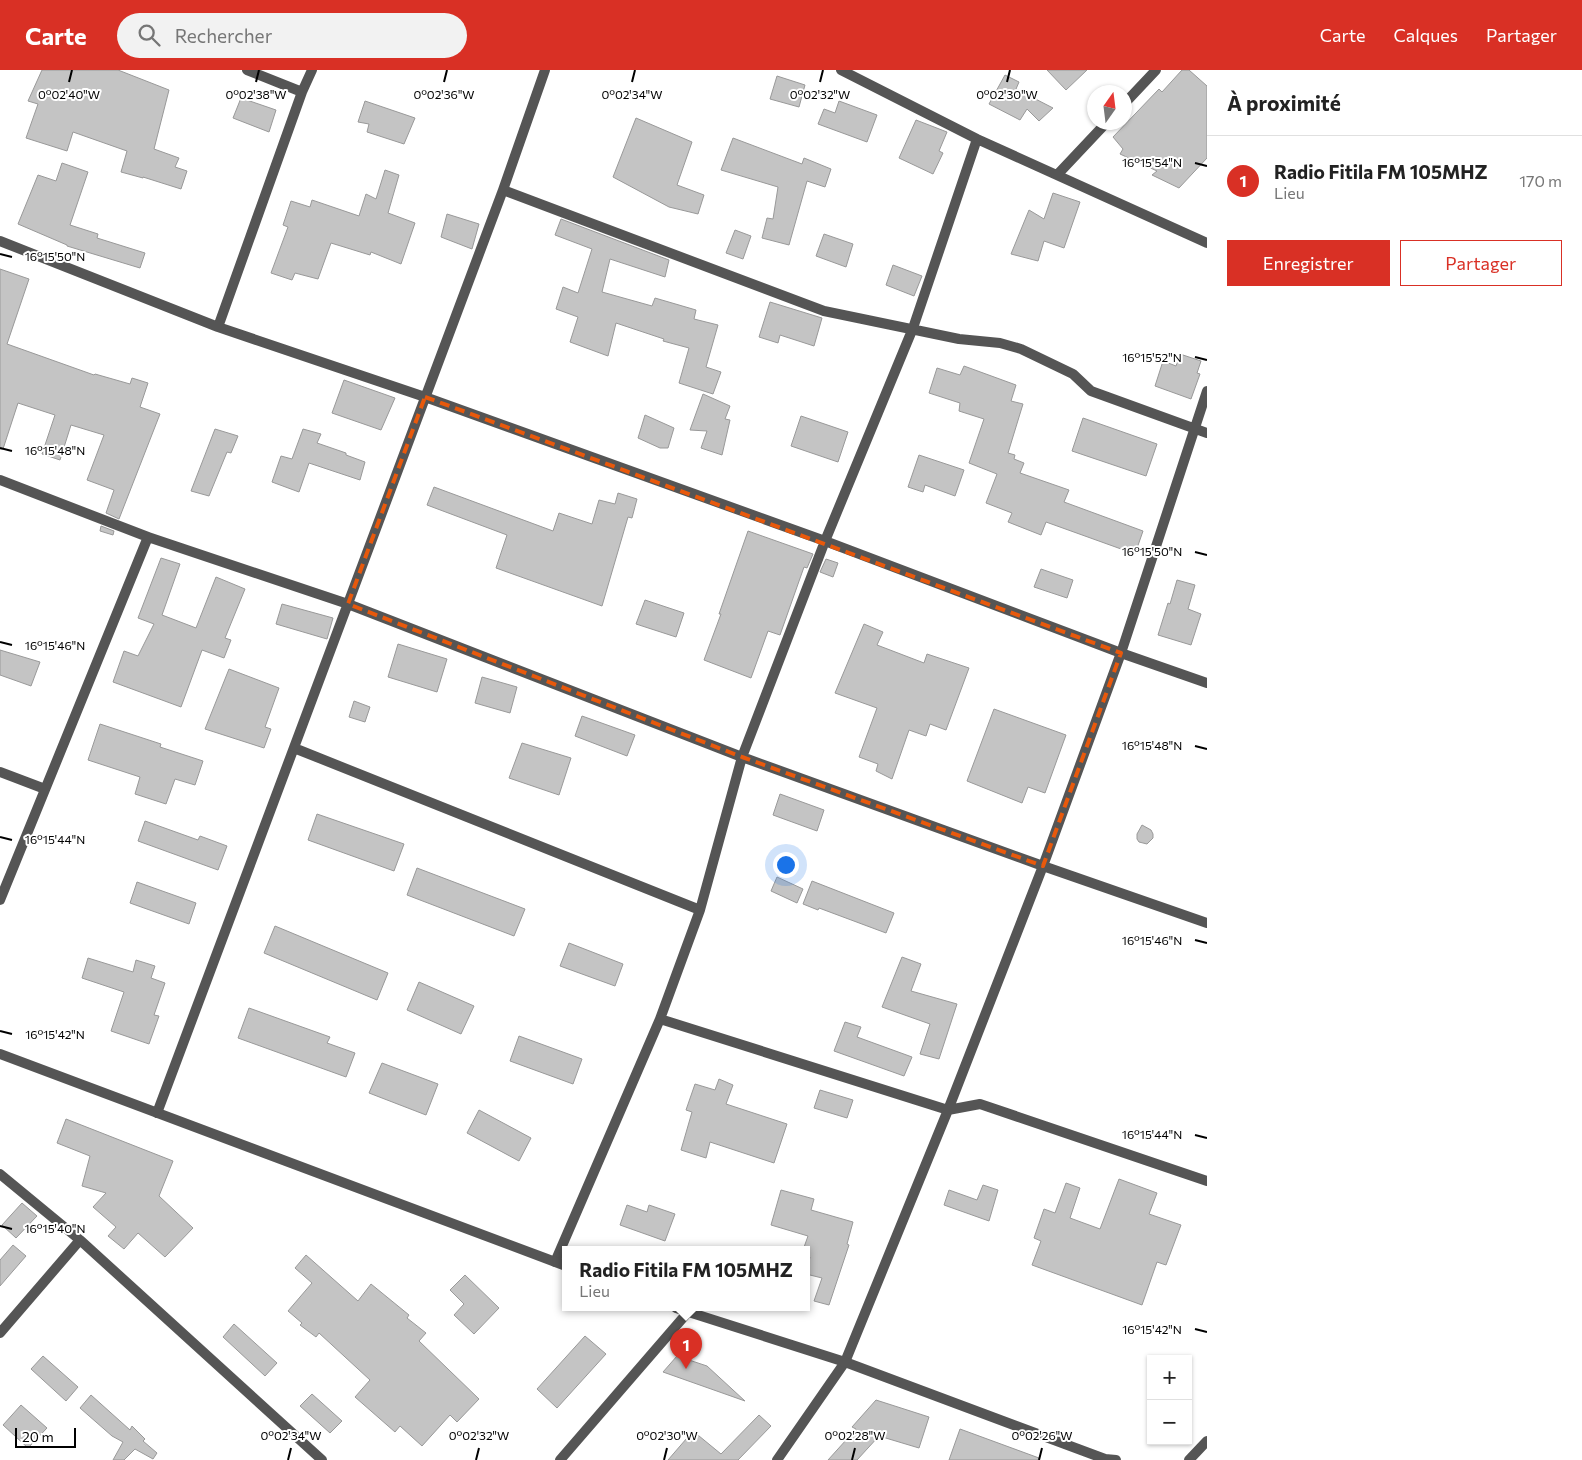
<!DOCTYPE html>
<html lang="fr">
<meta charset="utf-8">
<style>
:root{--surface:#fff;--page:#f2f2f2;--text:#222;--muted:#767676;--line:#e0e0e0;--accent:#d93025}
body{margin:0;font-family:Commissioner,sans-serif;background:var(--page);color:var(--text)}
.controls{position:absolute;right:15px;bottom:15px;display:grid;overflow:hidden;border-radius:0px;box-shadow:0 1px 4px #0004}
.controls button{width:45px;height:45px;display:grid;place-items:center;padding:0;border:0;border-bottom:1px solid var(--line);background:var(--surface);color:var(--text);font:25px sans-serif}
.compass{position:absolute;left:1087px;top:15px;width:45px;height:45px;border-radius:50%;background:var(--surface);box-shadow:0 1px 4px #0004;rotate:14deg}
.scale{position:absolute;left:15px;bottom:12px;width:61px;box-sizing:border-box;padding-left:5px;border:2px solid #000;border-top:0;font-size:14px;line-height:18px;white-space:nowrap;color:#000;-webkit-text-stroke:4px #fff;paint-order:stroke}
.you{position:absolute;left:785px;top:794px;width:18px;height:18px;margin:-12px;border:4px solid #fff;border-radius:50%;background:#1a73e8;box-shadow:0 0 0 8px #1a73e833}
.badge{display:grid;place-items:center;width:32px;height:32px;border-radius:50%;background:var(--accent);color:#fff;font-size:16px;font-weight:700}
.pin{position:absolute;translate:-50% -41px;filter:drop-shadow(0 1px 2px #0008)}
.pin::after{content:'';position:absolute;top:26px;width:18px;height:15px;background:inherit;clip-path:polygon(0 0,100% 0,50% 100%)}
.popup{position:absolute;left:562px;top:1176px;width:248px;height:65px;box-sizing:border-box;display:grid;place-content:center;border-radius:0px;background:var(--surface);filter:drop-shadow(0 1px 4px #0005);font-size:16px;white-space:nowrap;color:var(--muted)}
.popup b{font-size:19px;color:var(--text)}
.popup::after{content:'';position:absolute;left:50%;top:100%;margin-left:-10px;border:10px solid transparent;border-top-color:var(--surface)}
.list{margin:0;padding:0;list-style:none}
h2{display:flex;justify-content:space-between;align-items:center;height:65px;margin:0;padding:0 20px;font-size:21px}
h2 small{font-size:16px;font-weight:400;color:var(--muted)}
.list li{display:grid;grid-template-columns:32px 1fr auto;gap:15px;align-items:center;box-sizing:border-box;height:90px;padding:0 20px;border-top:1px solid var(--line)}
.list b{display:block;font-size:19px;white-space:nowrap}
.list p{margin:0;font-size:16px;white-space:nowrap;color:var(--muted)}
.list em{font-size:16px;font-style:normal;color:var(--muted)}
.actions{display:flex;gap:10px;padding:15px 20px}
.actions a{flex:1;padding:11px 0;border:1px solid var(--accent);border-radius:0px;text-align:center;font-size:18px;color:var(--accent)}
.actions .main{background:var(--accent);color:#fff}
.icon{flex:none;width:28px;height:28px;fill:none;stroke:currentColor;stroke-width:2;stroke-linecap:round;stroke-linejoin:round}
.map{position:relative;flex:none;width:1207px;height:1390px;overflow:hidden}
header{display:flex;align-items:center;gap:30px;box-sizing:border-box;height:70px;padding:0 25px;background:var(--accent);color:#fff}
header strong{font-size:24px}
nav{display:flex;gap:28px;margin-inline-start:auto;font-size:18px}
.search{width:350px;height:45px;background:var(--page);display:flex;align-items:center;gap:12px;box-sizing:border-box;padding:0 18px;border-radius:28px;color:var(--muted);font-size:19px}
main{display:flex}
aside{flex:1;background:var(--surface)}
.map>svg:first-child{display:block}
.building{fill:#c4c4c4;stroke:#999}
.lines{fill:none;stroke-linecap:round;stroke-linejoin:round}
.minor{stroke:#555;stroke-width:10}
.tertiary{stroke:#555;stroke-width:10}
.marked{fill:none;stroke:#e8590c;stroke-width:4;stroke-dasharray:10 6;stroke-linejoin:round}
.ticks{fill:none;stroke:#000;stroke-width:2}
.ticks-label{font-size:12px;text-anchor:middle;fill:#000;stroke:#fff;stroke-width:4;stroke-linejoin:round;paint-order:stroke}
</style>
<header>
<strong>Carte</strong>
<div class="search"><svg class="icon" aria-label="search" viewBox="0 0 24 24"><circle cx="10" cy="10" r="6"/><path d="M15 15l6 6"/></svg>Rechercher</div>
<nav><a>Carte</a><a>Calques</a><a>Partager</a></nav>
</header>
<main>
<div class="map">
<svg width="1207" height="1390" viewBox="0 0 1207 1390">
<rect width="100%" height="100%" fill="#fff"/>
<path class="building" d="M 42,0 L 118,0 L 169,20 L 154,79 L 179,88 L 175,97 L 187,101 L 181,119 L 143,107 L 143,108 L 121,102 L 127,81 L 73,62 L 67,81 L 26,68 L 38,34 L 28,31 Z
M 1047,0 L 1087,0 L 1066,20 Z
M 1182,0 L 1189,0 L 1207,16 L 1207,88 L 1179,118 L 1152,105 L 1157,101 L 1120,84 L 1123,79 L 1113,67 L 1159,19 L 1162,22 Z
M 1005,5 L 1019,12 L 1016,19 L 1053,38 L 1039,51 L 1027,39 L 1020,50 L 989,34 Z
M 777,6 L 805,15 L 799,37 L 770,29 Z
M 241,28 L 276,40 L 269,62 L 233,48 Z
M 365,31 L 415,48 L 404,74 L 367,62 L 369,54 L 358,52 Z
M 839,31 L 877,45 L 867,72 L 818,54 L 824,39 L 835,43 Z
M 636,48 L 692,72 L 677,115 L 704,125 L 698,144 L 669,137 L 613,107 Z
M 916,50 L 947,62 L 939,81 L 943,83 L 933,104 L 899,88 Z
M 733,68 L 802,94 L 804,88 L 831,99 L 825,117 L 807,111 L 789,175 L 762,168 L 767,148 L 773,149 L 778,117 L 721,100 Z
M 62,93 L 88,102 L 70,155 L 98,164 L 97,168 L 145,183 L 140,198 L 67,176 L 67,175 L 18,154 L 38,105 L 56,111 Z
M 385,100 L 399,105 L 388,143 L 415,153 L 401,194 L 371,182 L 370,185 L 331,173 L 318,209 L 295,203 L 292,210 L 271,203 L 288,157 L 283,155 L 291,131 L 310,137 L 312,130 L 359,146 L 366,124 L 376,129 Z
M 1053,123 L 1080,132 L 1064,178 L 1044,171 L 1038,191 L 1011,184 L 1029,140 L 1044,149 Z
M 447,144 L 479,154 L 472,179 L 441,167 Z
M 561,149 L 669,190 L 665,207 L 610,189 L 602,222 L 652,236 L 655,228 L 696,240 L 694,249 L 718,255 L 706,297 L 721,302 L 713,324 L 679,313 L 689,278 L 663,271 L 664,269 L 616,253 L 608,286 L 570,272 L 578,247 L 556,239 L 563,217 L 578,223 L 592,179 L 555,165 Z
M 735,160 L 751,166 L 743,189 L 726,183 Z
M 824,164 L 853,174 L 846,197 L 816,186 Z
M 893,195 L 922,206 L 914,226 L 886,215 Z
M 0,199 L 29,209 L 7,274 L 94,305 L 95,304 L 130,314 L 132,308 L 148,313 L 140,337 L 160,344 L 119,449 L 106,443 L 114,420 L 87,410 L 104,365 L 71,355 L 60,390 L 42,384 L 55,345 L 18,333 L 3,379 L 0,379 Z
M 770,232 L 822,248 L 814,276 L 780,265 L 778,273 L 759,267 Z
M 1180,284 L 1201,291 L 1197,303 L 1200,304 L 1191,329 L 1155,316 L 1163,291 L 1176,296 Z
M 964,296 L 1016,315 L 1011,331 L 1023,334 L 1008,383 L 1015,385 L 1014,389 L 1024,393 L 1020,403 L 1069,420 L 1064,432 L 1143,461 L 1135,484 L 1046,452 L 1041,465 L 1008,452 L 1012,443 L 986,433 L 997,404 L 969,393 L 984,349 L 959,341 L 960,333 L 929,323 L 937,298 L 960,305 Z
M 344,310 L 395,328 L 381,360 L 332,343 Z
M 703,324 L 730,336 L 725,349 L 730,350 L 722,385 L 701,378 L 707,361 L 690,360 Z
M 645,345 L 674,358 L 668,378 L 660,378 L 638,368 Z
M 801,346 L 848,362 L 838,392 L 791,376 Z
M 1083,348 L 1157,374 L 1146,406 L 1072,381 Z
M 215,359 L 238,366 L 231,383 L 227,382 L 209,426 L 191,421 Z
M 303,359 L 321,364 L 317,373 L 346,383 L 346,385 L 365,392 L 360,410 L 309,393 L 299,422 L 272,412 L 281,386 L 292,389 Z
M 919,385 L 964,400 L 955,426 L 925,415 L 923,422 L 908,417 Z
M 434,417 L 553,461 L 559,443 L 592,454 L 599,430 L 615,434 L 618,423 L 637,429 L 632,448 L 628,447 L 602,536 L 496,498 L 507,465 L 427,435 Z
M 101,456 L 114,461 L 113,465 L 100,461 Z
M 748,461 L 813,484 L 807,498 L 804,497 L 780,565 L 768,561 L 751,608 L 704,590 L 721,544 L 719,544 Z
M 161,488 L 180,494 L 162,545 L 196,558 L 216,507 L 245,519 L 225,568 L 231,570 L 224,588 L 202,580 L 181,637 L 113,612 L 124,581 L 138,586 L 154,554 L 138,548 Z
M 826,489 L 838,493 L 833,507 L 820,502 Z
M 1041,499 L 1073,510 L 1067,528 L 1034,517 Z
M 1177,510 L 1195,515 L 1188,539 L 1201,544 L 1191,575 L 1158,565 L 1168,533 L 1170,534 Z
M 645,530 L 684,543 L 676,567 L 636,554 Z
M 282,534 L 333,548 L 327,569 L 276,554 Z
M 864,554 L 883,562 L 877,575 L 924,593 L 927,584 L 969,598 L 946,660 L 930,654 L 926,666 L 909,660 L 892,709 L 876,701 L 878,694 L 859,687 L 877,638 L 835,623 Z
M 398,574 L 447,589 L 437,622 L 388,607 Z
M 0,580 L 40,592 L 31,616 L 0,605 Z
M 229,599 L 279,618 L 265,657 L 271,659 L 264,678 L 205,659 Z
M 482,607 L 517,617 L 510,643 L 475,633 Z
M 354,631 L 370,637 L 365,652 L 349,647 Z
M 994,639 L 1066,665 L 1045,723 L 1028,717 L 1022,733 L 967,711 Z
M 582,646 L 635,665 L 627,686 L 575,666 Z
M 100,654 L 161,674 L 160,677 L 203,691 L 195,715 L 175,709 L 166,734 L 135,724 L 140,707 L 88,690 Z
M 522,673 L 571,688 L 559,725 L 509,708 Z
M 780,724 L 824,740 L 817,761 L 773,745 Z
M 317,744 L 404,774 L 394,801 L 308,770 Z
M 145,751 L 198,770 L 200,766 L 227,776 L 218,800 L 138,771 Z
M 1142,755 L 1151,760 L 1153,764 L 1153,768 L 1147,774 L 1139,772 L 1137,769 L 1137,764 Z
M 417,798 L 525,839 L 514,866 L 407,825 Z
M 777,807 L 803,819 L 797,833 L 771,821 Z
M 812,811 L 894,843 L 886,863 L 819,838 L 818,840 L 803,834 Z
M 137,812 L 196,833 L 189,854 L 130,833 Z
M 275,856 L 388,903 L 377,930 L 264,883 Z
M 569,873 L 623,894 L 615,916 L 560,896 Z
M 902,887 L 921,894 L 911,921 L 957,934 L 939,989 L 920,984 L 930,954 L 882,937 Z
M 88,888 L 133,902 L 136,890 L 155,896 L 151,908 L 165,913 L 154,945 L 159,946 L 149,974 L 111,961 L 124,922 L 82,908 Z
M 419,912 L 474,936 L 461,964 L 407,940 Z
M 249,938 L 330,967 L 327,973 L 355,983 L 346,1007 L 238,968 Z
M 845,952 L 861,957 L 857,967 L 912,987 L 904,1006 L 834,981 Z
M 519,966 L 582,989 L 573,1014 L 510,991 Z
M 382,993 L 438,1014 L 426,1045 L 369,1023 Z
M 719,1009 L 733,1015 L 726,1034 L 787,1054 L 774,1093 L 710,1072 L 706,1088 L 681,1080 L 692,1042 L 686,1040 L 695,1014 L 715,1020 Z
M 820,1020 L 853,1030 L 847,1048 L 814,1038 Z
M 479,1040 L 531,1068 L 519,1091 L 467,1063 Z
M 66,1049 L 173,1091 L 159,1126 L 193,1158 L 165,1187 L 138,1163 L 124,1179 L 108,1166 L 116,1157 L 93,1137 L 106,1123 L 82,1116 L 90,1086 L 57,1073 Z
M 1119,1109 L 1157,1123 L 1149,1144 L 1181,1155 L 1166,1195 L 1157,1192 L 1142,1235 L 1032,1195 L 1041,1171 L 1034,1168 L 1044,1139 L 1055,1143 L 1066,1113 L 1080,1118 L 1070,1148 L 1100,1159 Z
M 983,1115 L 998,1120 L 989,1151 L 944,1135 L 949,1120 L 977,1130 Z
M 781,1120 L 814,1129 L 811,1140 L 853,1152 L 847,1174 L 849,1175 L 829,1235 L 814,1231 L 822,1208 L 806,1204 L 810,1187 L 806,1186 L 806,1180 L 803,1180 L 808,1166 L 771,1155 Z
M 22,1133 L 37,1146 L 16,1168 L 2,1155 Z
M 627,1135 L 647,1142 L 649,1135 L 675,1144 L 665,1171 L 620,1155 Z
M 13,1175 L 26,1186 L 0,1216 L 0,1190 Z
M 306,1185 L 358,1231 L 371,1214 L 409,1245 L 407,1248 L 426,1263 L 419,1271 L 479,1329 L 457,1352 L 450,1345 L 422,1376 L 400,1356 L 395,1362 L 355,1327 L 370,1310 L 319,1263 L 316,1267 L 300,1255 L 302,1253 L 288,1241 L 312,1213 L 295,1198 Z
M 465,1205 L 499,1238 L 474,1264 L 454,1245 L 464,1234 L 450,1220 Z
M 234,1254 L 277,1293 L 265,1306 L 223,1267 Z
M 585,1266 L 606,1284 L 557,1338 L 537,1319 Z
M 43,1286 L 78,1317 L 66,1331 L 31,1299 Z
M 677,1286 L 707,1296 L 745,1331 L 663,1302 Z
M 312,1324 L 342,1351 L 330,1363 L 300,1336 Z
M 91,1325 L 130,1360 L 132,1356 L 145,1369 L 143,1371 L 157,1383 L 153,1389 L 135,1379 L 124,1390 L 113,1390 L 123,1372 L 112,1366 L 80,1338 Z
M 876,1330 L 929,1347 L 919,1378 L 879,1366 L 857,1390 L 828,1390 L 856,1359 L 852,1357 Z
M 21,1335 L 47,1358 L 28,1378 L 3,1355 Z
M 759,1345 L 771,1356 L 738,1390 L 668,1390 L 693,1361 L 721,1384 Z
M 960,1359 L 1039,1388 L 1038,1390 L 949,1390 Z"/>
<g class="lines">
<path class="minor" d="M 247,0 L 302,22
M 841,0 L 977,69 L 1207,173
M 1124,34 L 1156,0
M 1058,104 L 1107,52
M 503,120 L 824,241 L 959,269 L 1000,273 L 1021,279 L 1073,304 L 1091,321 L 1207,363
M 0,171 L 218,257 L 425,327 L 825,471 L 1121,583 L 1207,613
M 218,257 L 302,22 L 312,0
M 0,410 L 148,467 L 348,534 L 742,687 L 1043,796 L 1207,853
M 294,678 L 700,840
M 0,702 L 45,719
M 0,830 L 148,467
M 660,949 L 948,1040 L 980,1034 L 1207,1111
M 157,1043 L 503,120 L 545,0
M 0,1104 L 80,1170 L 322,1390
M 555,1192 L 660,949 L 700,840 L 742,687 L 825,471 L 913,258 L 977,69
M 0,1263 L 80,1170
M 560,1390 L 688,1242
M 777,1390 L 845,1292 L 948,1040 L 1043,796 L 1121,583 L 1207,321"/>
<path class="tertiary" d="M 0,984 L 566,1196
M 676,1238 L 845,1292 L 1105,1389 L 1116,1390
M 1189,1390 L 1207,1371"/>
</g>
<path class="marked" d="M 425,327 L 1121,583 L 1043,796 L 742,687 L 348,534 Z"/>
<path class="ticks" d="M 69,12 L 72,0M 256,12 L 259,0M 444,12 L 447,0M 632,12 L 635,0M 820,12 L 823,0M 1007,12 L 1010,0M 1195,93 L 1207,96M 0,184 L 12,187M 1195,287 L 1207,290M 0,378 L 12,381M 1195,482 L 1207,485M 0,572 L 12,575M 1195,676 L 1207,679M 0,767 L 12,770M 1195,870 L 1207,873M 0,961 L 12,964M 1195,1065 L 1207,1068M 0,1156 L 12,1159M 1195,1259 L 1207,1262M 288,1390 L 291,1378M 476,1390 L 479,1378M 664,1390 L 667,1378M 852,1390 L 855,1378M 1039,1390 L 1042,1378"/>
<g class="ticks-label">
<text x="69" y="29">0°02'40"W</text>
<text x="256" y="29">0°02'38"W</text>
<text x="444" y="29">0°02'36"W</text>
<text x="632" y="29">0°02'34"W</text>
<text x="820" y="29">0°02'32"W</text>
<text x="1007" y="29">0°02'30"W</text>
<text x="1152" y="97">16°15'54"N</text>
<text x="55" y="191">16°15'50"N</text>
<text x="1152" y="292">16°15'52"N</text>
<text x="55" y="385">16°15'48"N</text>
<text x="1152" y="486">16°15'50"N</text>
<text x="55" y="580">16°15'46"N</text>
<text x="1152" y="680">16°15'48"N</text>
<text x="55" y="774">16°15'44"N</text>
<text x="1152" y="875">16°15'46"N</text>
<text x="55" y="969">16°15'42"N</text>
<text x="1152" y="1069">16°15'44"N</text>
<text x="55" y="1163">16°15'40"N</text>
<text x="1152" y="1264">16°15'42"N</text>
<text x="291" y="1370">0°02'34"W</text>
<text x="479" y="1370">0°02'32"W</text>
<text x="667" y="1370">0°02'30"W</text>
<text x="855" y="1370">0°02'28"W</text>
<text x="1042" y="1370">0°02'26"W</text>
</g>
</svg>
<div class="controls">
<button>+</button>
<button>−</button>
</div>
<svg class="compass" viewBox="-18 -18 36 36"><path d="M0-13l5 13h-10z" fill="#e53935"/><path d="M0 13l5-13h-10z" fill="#767676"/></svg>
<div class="scale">20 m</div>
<div class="you"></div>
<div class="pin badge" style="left:686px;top:1299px">1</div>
<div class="popup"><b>Radio Fitila FM 105MHZ</b>Lieu</div>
</div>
<aside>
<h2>À proximité<small></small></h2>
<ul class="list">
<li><span class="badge">1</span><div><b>Radio Fitila FM 105MHZ</b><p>Lieu</p></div><em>170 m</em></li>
</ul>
<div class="actions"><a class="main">Enregistrer</a><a>Partager</a></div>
</aside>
</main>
